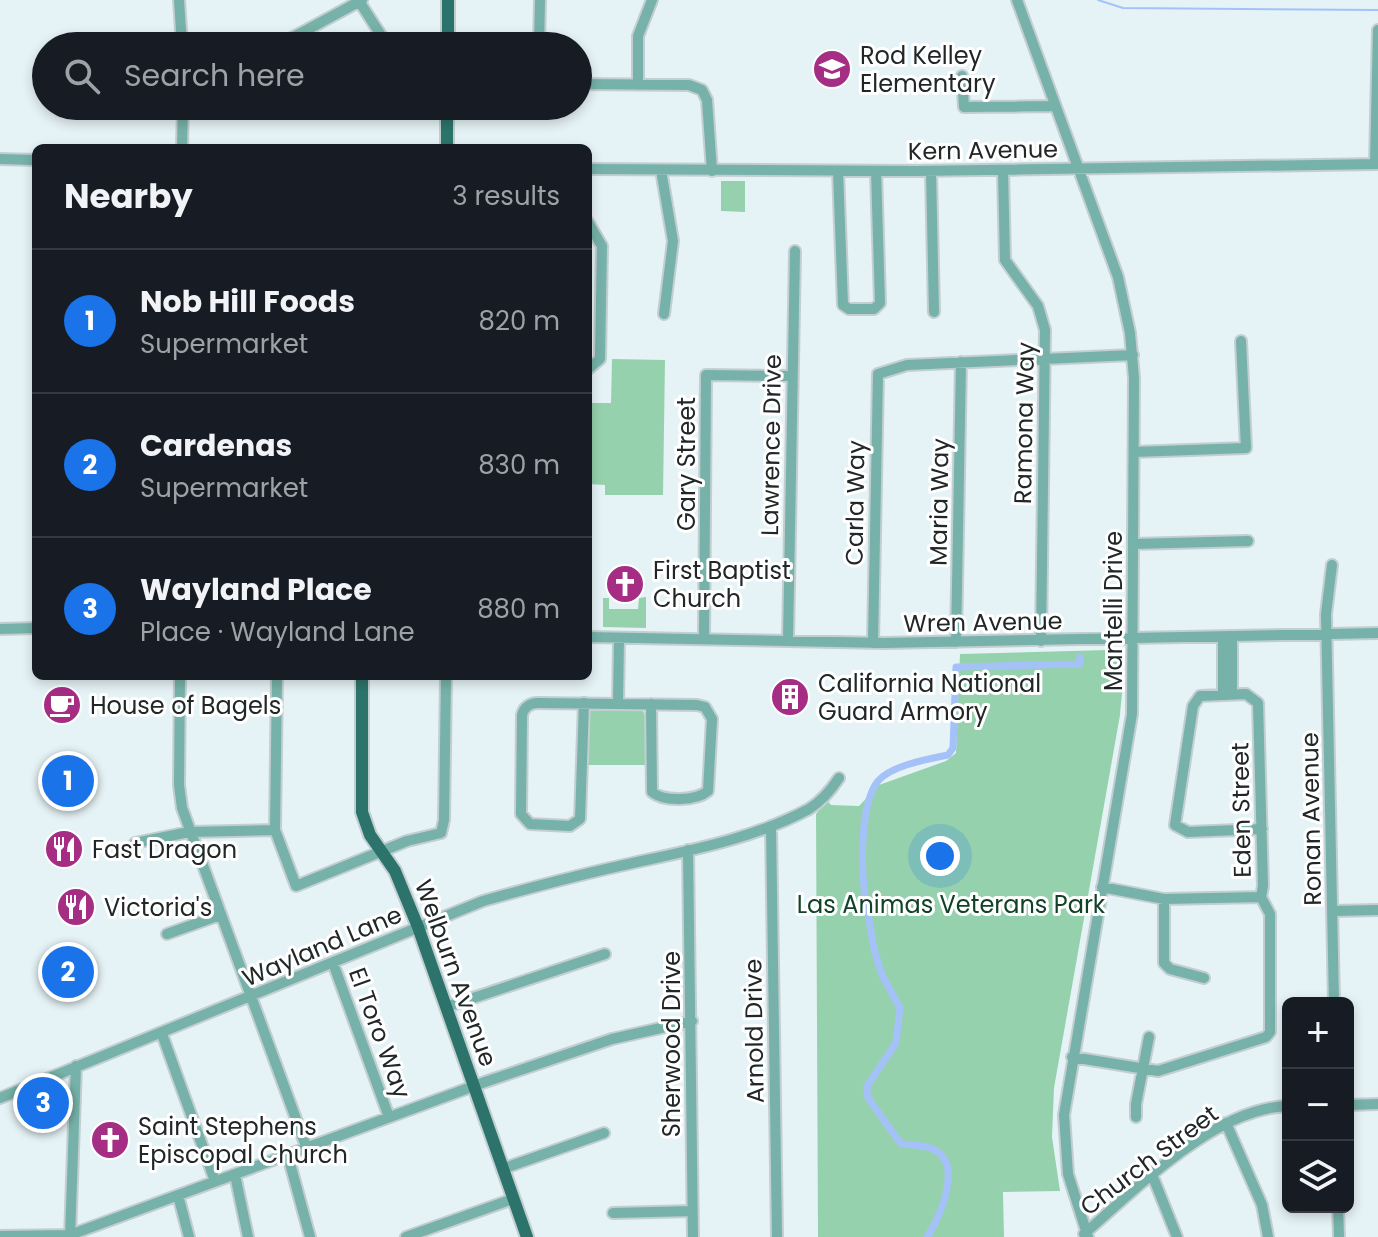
<!DOCTYPE html>
<meta charset="utf-8">
<style>
:root{--surface:#171b24;--page:#242831;--text:#f1f3f6;--muted:#9ea1a6;--line:#363941;--accent:#1a73e8}
body{margin:0;font-family:Poppins,sans-serif;background:var(--page);color:var(--text)}
.controls{position:absolute;right:24px;bottom:24px;display:grid;overflow:hidden;border-radius:12px;box-shadow:0 4px 12px #0003}
.controls button{width:72px;height:72px;display:grid;place-items:center;padding:0;border:0;border-bottom:2px solid var(--line);background:var(--surface);color:var(--text);font:40px sans-serif}
.you{position:absolute;left:940px;top:856px;width:28px;height:28px;margin:-20px;border:6px solid #fff;border-radius:50%;background:#1a73e8;box-shadow:0 0 0 12px #1a73e833}
.badge{display:grid;place-items:center;width:52px;height:52px;border-radius:50%;background:var(--accent);color:#fff;font-size:26px;font-weight:700}
.pin{position:absolute;translate:-50% -50%;border:4px solid #fff;box-shadow:0 2px 8px #0006}
.list{margin:0;padding:0;list-style:none}
h2{display:flex;justify-content:space-between;align-items:center;height:104px;margin:0;padding:0 32px;font-size:34px}
h2 small{font-size:26px;font-weight:400;color:var(--muted)}
.list li{display:grid;grid-template-columns:52px 1fr auto;gap:24px;align-items:center;box-sizing:border-box;height:144px;padding:0 32px;border-top:2px solid var(--line)}
.list b{display:block;font-size:30px;white-space:nowrap}
.list p{margin:0;font-size:26px;white-space:nowrap;color:var(--muted)}
.list em{font-size:26px;font-style:normal;color:var(--muted)}
.icon{flex:none;width:44px;height:44px;fill:none;stroke:currentColor;stroke-width:2;stroke-linecap:round;stroke-linejoin:round}
.map{position:relative;flex:none;width:1378px;height:1237px;overflow:hidden}
.search{position:absolute;background:var(--surface);box-shadow:0 4px 12px #0003;left:32px;top:32px;width:560px;height:88px;display:flex;align-items:center;gap:20px;box-sizing:border-box;padding:0 28px;border-radius:44px;color:var(--muted);font-size:30px}
.panel{position:absolute;background:var(--surface);box-shadow:0 4px 12px #0003;left:32px;top:144px;width:560px;height:536px;border-radius:12px}
.map>svg:first-child{display:block}
.green{fill:#96d1ad}
.lines{fill:none;stroke-linecap:round;stroke-linejoin:round}
.stream{stroke:#a5c2f8;stroke-width:2}
.canal{stroke:#a5c2f8;stroke-width:7}
.minor-casing{stroke:#c3ced1;stroke-width:14}
.major-casing{stroke:#c3ced1;stroke-width:16}
.minor{stroke:#76b2a9;stroke-width:10}
.major{stroke:#2c746b;stroke-width:12}
.labels{text-anchor:middle;dominant-baseline:central;stroke-width:6;stroke-linejoin:round;paint-order:stroke}
.poi-label{font-size:24px;fill:#212627;stroke:#fff;text-anchor:start}
.street-label{font-size:24px;fill:#212627;stroke:#fff}
.park-label{font-size:24px;fill:#114229;stroke:#fff}
</style>
<div class="map">
<svg width="1378" height="1237" viewBox="0 0 1378 1237">
<rect width="100%" height="100%" fill="#e6f3f6"/>
<path class="green" d="M 721,181 L 745,181 L 745,212 L 721,211 Z
M 612,359 L 665,360 L 663,495 L 605,495 L 605,485 L 588,484 L 589,403 L 611,403 Z
M 646,597 L 646,628 L 603,627 L 603,598 L 609,598 L 609,609 L 638,609 L 639,598 Z
M 1108,650 C 1130,658 1121,696 1120,715 L 1054,1088 L 1052,1137 L 1060,1191 L 1003,1192 L 1004,1237 L 818,1237 L 816,814 L 827,800 L 831,805 L 859,806 L 879,785 L 946,761 L 956,753 L 960,654 Z
M 599,708 L 643,711 L 646,719 L 646,765 L 587,765 L 588,718 L 591,710 Z"/>
<g class="lines">
<path class="stream" d="M 1098,0 L 1123,8 L 1378,10"/>
<path class="canal" d="M 864,886 C 861,861 861,802 878,781 C 892,765 929,759 948,755 L 953,748 L 956,667 L 1080,664 L 1080,657
M 864,890 L 874,949 L 882,975 L 900,1008 L 896,1043 L 867,1086 L 868,1098 L 901,1144 C 911,1145 924,1145 933,1149 C 964,1163 940,1218 927,1237"/>
<g class="minor-casing">
<path id="minor" d="M 179,0 L 182,46
M 1017,0 L 1118,277 L 1130,333 L 1134,378 L 1132,714 L 1064,1115 L 1068,1174 L 1088,1237
M 359,1 L 388,46
M 277,46 L 362,0
M 539,46 L 540,0
M 962,76 L 964,107 L 1055,106
M 578,84 L 689,85 L 702,90 L 707,100 L 712,171
M 638,85 L 638,36 L 652,0
M 182,148 L 183,106
M 0,159 L 36,160
M 1375,164 L 1378,30
M 588,169 L 916,171 L 1378,164
M 661,170 L 673,241 L 664,314
M 1003,170 L 1005,260 L 1038,306 L 1045,330 L 1041,641
M 838,171 L 843,305 L 849,309 L 874,309 L 880,303 L 876,171
M 931,171 L 934,312
M 588,222 L 602,246 L 600,359 L 588,369
M 1134,452 L 1246,448 L 1241,341
M 1133,544 L 1248,541
M 1332,565 L 1326,614 L 1334,1003
M 0,629 L 36,628
M 588,637 L 884,643 L 1378,633
M 1223,637 L 1223,694
M 1232,637 L 1232,694
M 704,639 L 706,375 L 792,376
M 788,640 L 795,251
M 956,642 L 961,362
M 873,643 L 878,374 L 907,365 L 1133,355
M 180,676 L 179,785 L 182,808 L 307,1149
M 277,676 L 275,830 L 296,886 L 407,841 L 441,833 L 444,820 L 446,676
M 584,703 L 580,819 L 570,826 L 530,824 L 521,814 L 522,715 C 524,707 530,703 538,703 L 697,705 L 705,707 L 712,719 L 708,791 C 696,801 664,802 652,792 L 651,704
M 618,704 L 619,638
M 771,826 L 777,1237
M 135,843 L 189,832 L 275,830
M 688,850 L 693,1237
M 1102,887 L 1164,899 L 1261,897
M 1164,899 L 1164,963 L 1170,969 L 1204,978
M 1333,911 L 1378,910
M 167,934 L 220,915
M 333,963 L 389,1117
M 446,1007 L 605,954
M 162,1034 L 215,1181
M 1072,1057 L 1158,1071 L 1266,1037 L 1270,1032 L 1270,914 L 1261,897 L 1263,886 L 1258,703 L 1246,694 L 1200,696 L 1193,706 L 1175,825 L 1188,832 L 1262,829
M 0,1098 L 483,901 C 533,887 582,874 633,863 C 692,850 755,838 809,809 C 822,801 831,790 839,778
M 1348,1105 L 1378,1104
M 1136,1117 L 1136,1104 L 1149,1037
M 1226,1123 L 1262,1205 L 1268,1237
M 288,1156 L 310,1237
M 502,1169 L 604,1133
M 235,1175 L 248,1237
M 1153,1177 L 1177,1237
M 178,1195 L 189,1237
M 1338,1207 L 1339,1237
M 613,1213 L 692,1211
M 1084,1234 C 1137,1188 1215,1108 1288,1106
M 0,1236 L 70,1235 L 485,1082 L 612,1039 L 692,1021
M 70,1237 L 76,1066
M 406,1237 L 513,1199"/>
</g>
<g class="major-casing">
<path id="major" d="M 448,46 L 448,0
M 447,148 L 447,106
M 362,676 L 362,812 L 370,835 L 395,871 L 418,927 L 527,1237"/>
</g>
<use href="#minor" class="minor"/>
<use href="#major" class="major"/>
</g>
<defs>
<g id="school-disc" transform="scale(2)"><circle r="9.5" fill="#a52d84" stroke="#fff"/><path d="M0-5L7-2L0 1L-7-2ZM-4 1L0 2.5L4 1V4Q0 6-4 4Z" fill="#fff"/></g>
<g id="church-disc" transform="scale(2)"><circle r="9.5" fill="#a52d84" stroke="#fff"/><path d="M-1.2-6h2.4v3.5h3.3v2.4h-3.3V6h-2.4V-.1h-3.3v-2.4h3.3Z" fill="#fff"/></g>
<g id="building-disc" transform="scale(2)"><circle r="9.5" fill="#a52d84" stroke="#fff"/><path d="M-4-6H4V6H1V3H-1V6H-4ZM-2.5-4.3h1.7v1.8h-1.7ZM.8-4.3h1.7v1.8H.8ZM-2.5-1h1.7V.8h-1.7ZM.8-1h1.7V.8H.8Z" fill="#fff"/></g>
<g id="cafe-disc" transform="scale(2)"><circle r="9.5" fill="#a52d84" stroke="#fff"/><path d="M-5.5-4.5H6V0H3Q3 3.5 0 3.5H-2.5Q-5.5 3.5-5.5 0ZM3-3.2v2h1.7v-2ZM-6 4.5H4V6H-6Z" fill="#fff"/></g>
<g id="restaurant-disc" transform="scale(2)"><circle r="9.5" fill="#a52d84" stroke="#fff"/><path d="M-5-6h1v4h1v-4h1v4h1v-4h1v5L-1.5 .5V6h-2V.5L-5-1ZM5-6V6H3V1.5H1.5Q1.5-4 5-6Z" fill="#fff"/></g>
</defs>
<g fill-rule="evenodd">
<use href="#school-disc" x="832" y="69"/>
<use href="#church-disc" x="625" y="584"/>
<use href="#building-disc" x="790" y="697"/>
<use href="#cafe-disc" x="62" y="705"/>
<use href="#restaurant-disc" x="64" y="849"/>
<use href="#restaurant-disc" x="76" y="907"/>
<use href="#church-disc" x="110" y="1140"/>
</g>
<g class="labels">
<g class="poi-label">
<text x="860" y="55">Rod Kelley<tspan x="860" dy="28">Elementary</tspan></text>
<text x="653" y="570">First Baptist<tspan x="653" dy="28">Church</tspan></text>
<text x="818" y="683">California National<tspan x="818" dy="28">Guard Armory</tspan></text>
<text x="90" y="705">House of Bagels</text>
<text x="92" y="849">Fast Dragon</text>
<text x="104" y="907">Victoria's</text>
<text x="138" y="1126">Saint Stephens<tspan x="138" dy="28">Episcopal Church</tspan></text>
</g>
<g class="street-label">
<text transform="translate(983 150) rotate(-1)">Kern Avenue</text>
<text transform="translate(1024 423) rotate(-89)">Ramona Way</text>
<text transform="translate(771 445) rotate(-89)">Lawrence Drive</text>
<text transform="translate(686 464) rotate(-90)">Gary Street</text>
<text transform="translate(939 502) rotate(-89)">Maria Way</text>
<text transform="translate(855 503) rotate(-89)">Carla Way</text>
<text transform="translate(1113 611) rotate(-90)">Mantelli Drive</text>
<text transform="translate(983 622) rotate(-1)">Wren Avenue</text>
<text transform="translate(1241 810) rotate(-91)">Eden Street</text>
<text transform="translate(1311 819) rotate(-91)">Ronan Avenue</text>
<text transform="translate(322 946) rotate(-23)">Wayland Lane</text>
<text transform="translate(456 973) rotate(70)">Welburn Avenue</text>
<text transform="translate(754 1031) rotate(-91)">Arnold Drive</text>
<text transform="translate(380 1033) rotate(70)">El Toro Way</text>
<text transform="translate(671 1044) rotate(-90)">Sherwood Drive</text>
<text transform="translate(1149 1160) rotate(-37)">Church Street</text>
</g>
<g class="park-label">
<text x="951" y="904">Las Animas Veterans Park</text>
</g>
</g>
</svg>
<div class="controls">
<button>+</button>
<button>−</button>
<button><svg class="icon" aria-label="layers" viewBox="0 0 24 24"><path d="M12 4l9 5-9 5-9-5zM3 14l9 5 9-5"/></svg></button>
</div>
<div class="you"></div>
<div class="pin badge" style="left:68px;top:781px">1</div>
<div class="pin badge" style="left:68px;top:972px">2</div>
<div class="pin badge" style="left:43px;top:1103px">3</div>
<div class="search"><svg class="icon" aria-label="search" viewBox="0 0 24 24"><circle cx="10" cy="10" r="6"/><path d="M15 15l6 6"/></svg>Search here</div>
<section class="panel">
<h2>Nearby<small>3 results</small></h2>
<ul class="list">
<li><span class="badge">1</span><div><b>Nob Hill Foods</b><p>Supermarket</p></div><em>820 m</em></li>
<li><span class="badge">2</span><div><b>Cardenas</b><p>Supermarket</p></div><em>830 m</em></li>
<li><span class="badge">3</span><div><b>Wayland Place</b><p>Place · Wayland Lane</p></div><em>880 m</em></li>
</ul>
</section>
</div>
